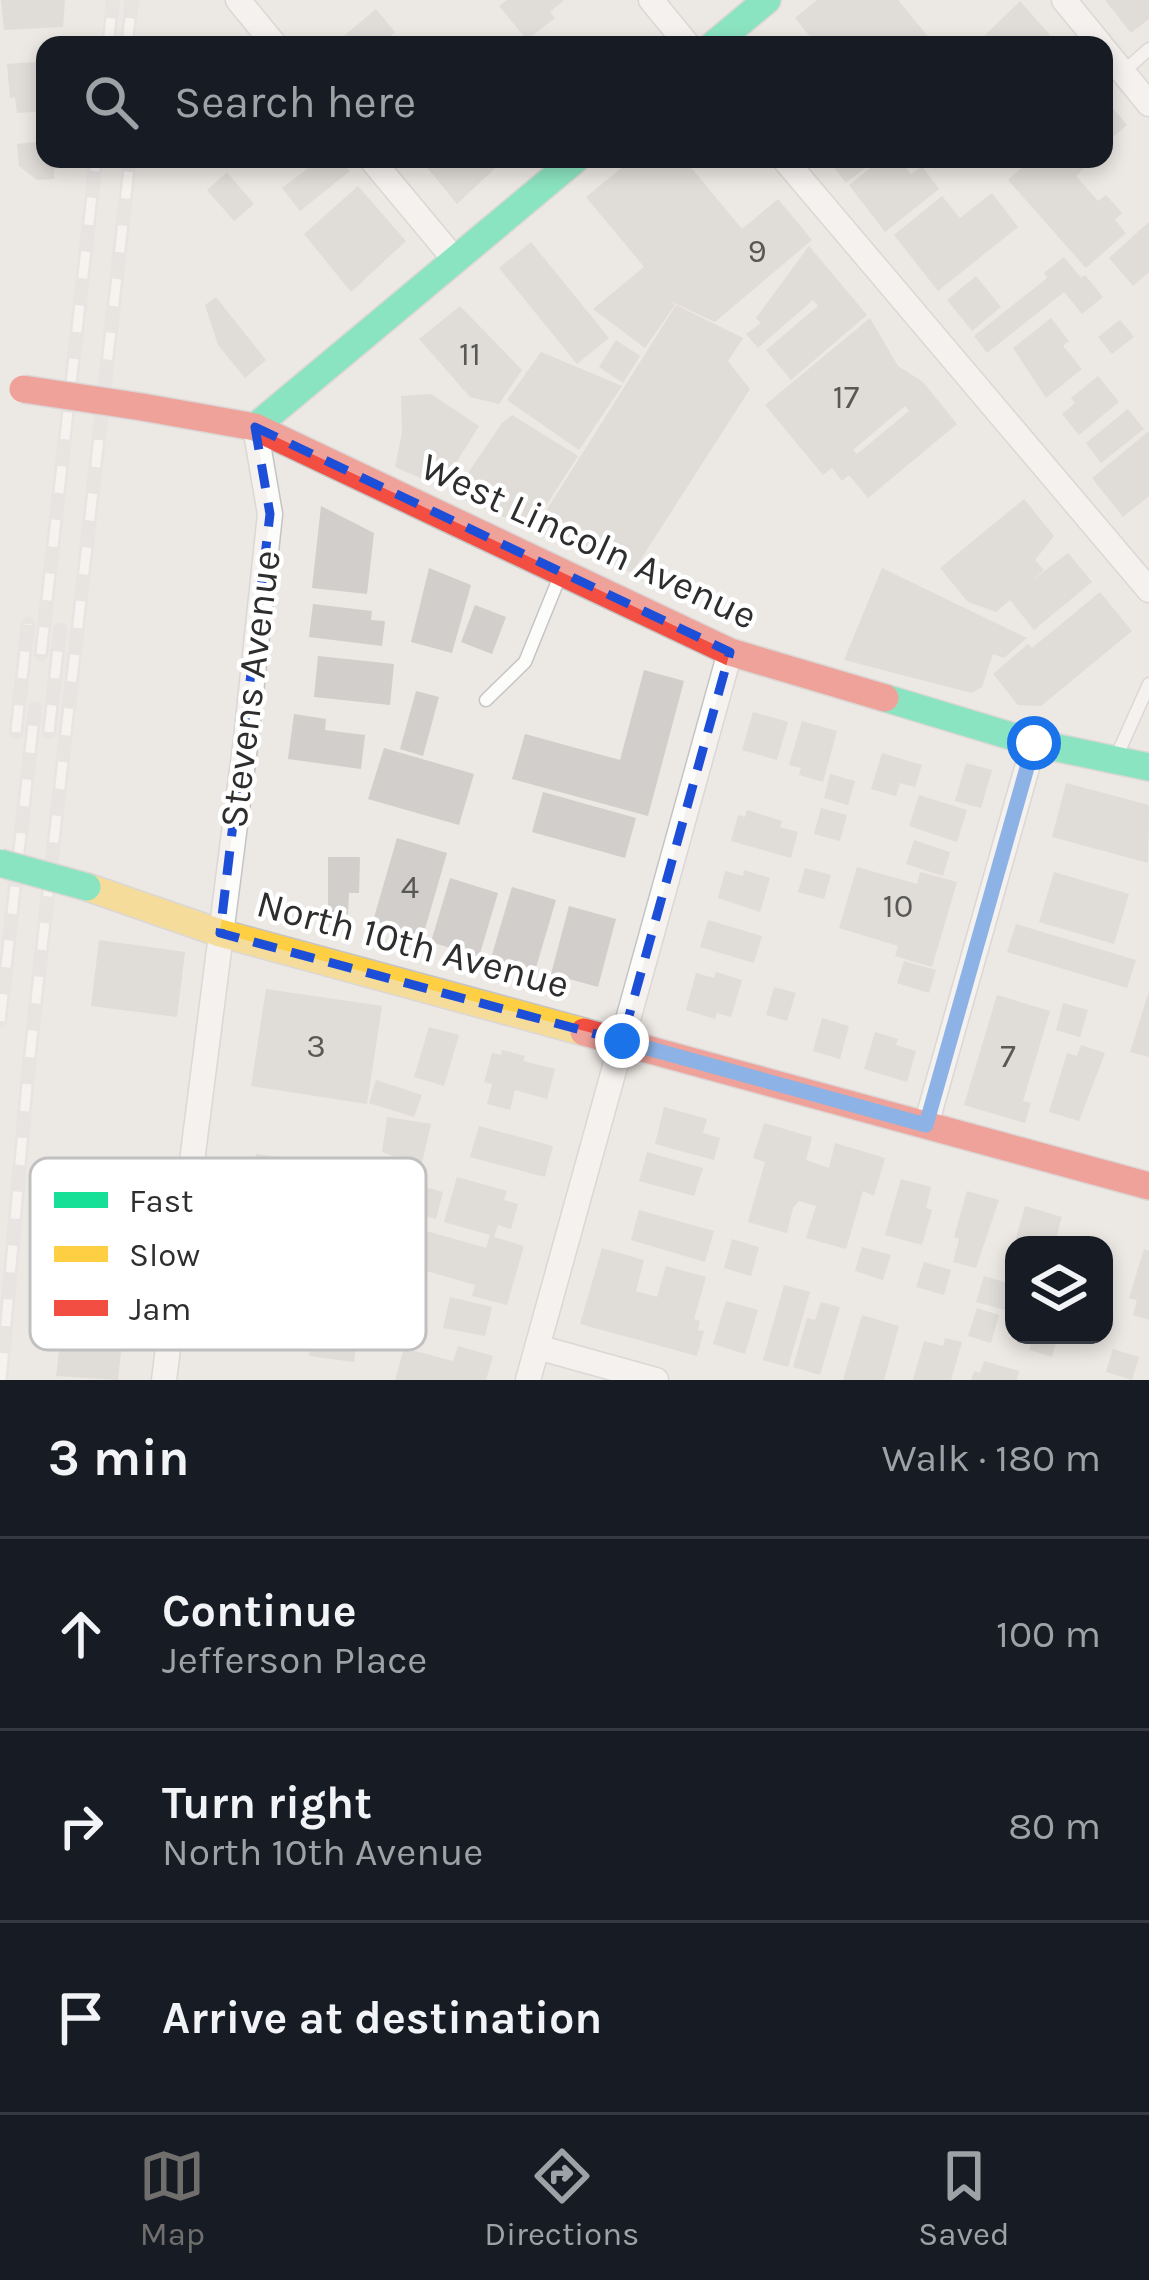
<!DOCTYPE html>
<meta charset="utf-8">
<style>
:root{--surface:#171b24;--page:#20242c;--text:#f1f3f6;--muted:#9ea1a6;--line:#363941;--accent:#706f6e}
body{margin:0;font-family:Karla,sans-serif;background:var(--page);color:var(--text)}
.controls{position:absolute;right:36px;bottom:36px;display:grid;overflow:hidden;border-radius:24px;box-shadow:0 6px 18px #0003}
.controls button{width:108px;height:108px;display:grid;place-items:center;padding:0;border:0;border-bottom:3px solid var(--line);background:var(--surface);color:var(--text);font:60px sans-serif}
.stop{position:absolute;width:36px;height:36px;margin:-27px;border:9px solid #1a73e8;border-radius:50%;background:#fff}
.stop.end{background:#1a73e8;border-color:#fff;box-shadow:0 3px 12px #0008}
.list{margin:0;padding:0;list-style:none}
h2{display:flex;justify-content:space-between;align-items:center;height:156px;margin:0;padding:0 48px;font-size:51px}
h2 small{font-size:39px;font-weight:400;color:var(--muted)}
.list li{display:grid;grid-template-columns:78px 1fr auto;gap:36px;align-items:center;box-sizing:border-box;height:192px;padding:0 48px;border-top:3px solid var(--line)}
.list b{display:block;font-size:45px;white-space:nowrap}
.list p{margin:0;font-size:39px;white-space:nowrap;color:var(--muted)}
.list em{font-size:39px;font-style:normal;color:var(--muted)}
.icon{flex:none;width:66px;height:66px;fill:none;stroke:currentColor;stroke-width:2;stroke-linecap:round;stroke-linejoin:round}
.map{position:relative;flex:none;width:1149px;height:1380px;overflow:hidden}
.search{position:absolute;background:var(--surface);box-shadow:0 6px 18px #0003;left:36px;right:36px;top:36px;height:132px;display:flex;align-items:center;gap:30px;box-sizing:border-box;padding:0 42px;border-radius:24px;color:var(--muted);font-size:45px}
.sheet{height:732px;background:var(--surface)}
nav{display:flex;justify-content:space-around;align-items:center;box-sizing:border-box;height:168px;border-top:3px solid var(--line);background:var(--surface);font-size:33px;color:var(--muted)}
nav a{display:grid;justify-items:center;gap:6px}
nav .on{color:var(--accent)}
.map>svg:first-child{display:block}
.building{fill:#d1cecb;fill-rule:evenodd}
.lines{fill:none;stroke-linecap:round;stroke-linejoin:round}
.lane-casing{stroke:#c5c4c5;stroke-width:15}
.street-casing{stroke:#c5c4c5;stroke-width:27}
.fast-casing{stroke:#c5c4c5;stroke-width:30}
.slow-casing{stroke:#c5c4c5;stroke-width:30}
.jam-casing{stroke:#c5c4c5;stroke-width:30}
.lane{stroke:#fcfcfb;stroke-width:12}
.street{stroke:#fcfcfb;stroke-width:24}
.fast{stroke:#16e098;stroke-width:27}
.slow{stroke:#ffcf43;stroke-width:27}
.jam{stroke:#f24e42;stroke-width:27}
.rail-casing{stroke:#dfdfe1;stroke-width:14}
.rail{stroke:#fff;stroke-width:9;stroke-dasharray:27;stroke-linecap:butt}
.fast-bridge-casing{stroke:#c5c4c5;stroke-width:30;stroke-linecap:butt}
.jam-bridge-casing{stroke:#c5c4c5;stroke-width:30;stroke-linecap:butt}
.fast-bridge{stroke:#16e098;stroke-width:27}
.jam-bridge{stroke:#f24e42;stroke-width:27}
.route{stroke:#1a73e8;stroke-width:15}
.marked{fill:none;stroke:#1d4ed8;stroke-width:9;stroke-dasharray:24 15;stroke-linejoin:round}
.labels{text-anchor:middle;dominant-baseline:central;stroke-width:9;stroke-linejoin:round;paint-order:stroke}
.number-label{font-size:33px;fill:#585857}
.street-label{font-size:39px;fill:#2e2e2e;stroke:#fff}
.key{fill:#fff;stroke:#c0c0c0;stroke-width:3}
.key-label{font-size:33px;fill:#2e2e2e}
</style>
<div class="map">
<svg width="1149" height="1380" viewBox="0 0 1149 1380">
<rect width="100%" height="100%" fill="#ece8e4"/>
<path class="building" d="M 1,0 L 65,0 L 63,27 L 4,30 Z
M 507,0 L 564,0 L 550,12 L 555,18 L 527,40 L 499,6 Z
M 817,0 L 898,0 L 935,45 L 817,45 L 795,18 Z
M 1105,0 L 1149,0 L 1149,19 L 1131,33 Z
M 1020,1 L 1050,35 L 1040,45 L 975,45 Z
M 376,9 L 395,32 L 381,45 L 342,45 L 338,41 Z
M 45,61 L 45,111 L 17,113 L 15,97 L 10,98 L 7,64 Z
M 1104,98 L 1127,125 L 1104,145 Z
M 45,141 L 45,159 L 55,159 L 54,179 L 37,180 L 19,166 L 17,144 Z
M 320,159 L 341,159 L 350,171 L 300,211 L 282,188 Z
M 420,159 L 505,159 L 457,204 Z
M 632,159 L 684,159 L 742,229 L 778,199 L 812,240 L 715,322 L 672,302 L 675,305 L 645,348 L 593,309 L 644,267 L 586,197 Z
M 833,159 L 877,159 L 846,183 L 830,162 Z
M 881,159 L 899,159 L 911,174 L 922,166 L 939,189 L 885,232 L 849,185 Z
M 1031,159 L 1095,159 L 1076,176 L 1098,201 L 1106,195 L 1122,213 L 1115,220 L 1126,233 L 1086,268 L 1008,180 Z
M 227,172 L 254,204 L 234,221 L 207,190 Z
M 358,186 L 406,241 L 351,292 L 304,234 Z
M 992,193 L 1018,227 L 938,291 L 894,235 L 942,196 L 960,218 Z
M 1149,222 L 1149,272 L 1133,286 L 1109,258 Z
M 531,242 L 609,338 L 577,364 L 499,268 Z
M 809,246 L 867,315 L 791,380 L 766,350 L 818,306 L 813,300 L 758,348 L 746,334 L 761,323 L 756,318 Z
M 1064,257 L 1081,278 L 1085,275 L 1103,297 L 1082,314 L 1064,292 L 987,353 L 974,336 L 1047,278 L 1044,273 Z
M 976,276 L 1001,307 L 972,331 L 947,300 Z
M 216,297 L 266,360 L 245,378 L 218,345 L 205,305 Z
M 676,305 L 743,338 L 728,361 L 750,389 L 632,573 L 534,530 Z
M 460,306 L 522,370 L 499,404 L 470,397 L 419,339 Z
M 870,318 L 898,366 L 923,382 L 957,424 L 868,498 L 849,475 L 842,481 L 832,468 L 823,475 L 765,405 ZM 905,406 L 909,411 L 857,454 L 853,450 Z
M 1051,318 L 1069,341 L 1063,346 L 1082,369 L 1046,398 L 1013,348 Z
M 1120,320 L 1134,337 L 1112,354 L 1098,337 Z
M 616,340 L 640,356 L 623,383 L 599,367 Z
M 541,352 L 622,386 L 579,450 L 507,400 Z
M 1098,376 L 1119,402 L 1079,435 L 1062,414 L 1075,403 L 1071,398 Z
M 431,394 L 479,426 L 441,487 L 395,467 L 402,433 L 401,396 Z
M 1128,409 L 1144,429 L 1101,463 L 1086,443 Z
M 512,415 L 578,456 L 531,529 L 453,495 L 502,423 Z
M 1149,431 L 1149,496 L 1123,517 L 1092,478 Z
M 1024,499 L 1054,536 L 1035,560 L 1044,570 L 1030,582 L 1068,553 L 1092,582 L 1034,630 L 1010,600 L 996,612 L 968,602 L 940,568 Z
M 321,506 L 374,533 L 367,594 L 312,588 Z
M 429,568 L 471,585 L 452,653 L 411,642 Z
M 882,568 L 1027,638 L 1004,658 L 993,654 L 982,687 L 972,693 L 844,660 Z
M 1100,592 L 1132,631 L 1041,706 L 1018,705 L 993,674 L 1028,644 L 1032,648 Z
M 313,604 L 372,611 L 371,620 L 385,621 L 382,646 L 309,637 Z
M 475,605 L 506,617 L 492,654 L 461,642 Z
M 318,656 L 394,664 L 390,705 L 314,697 Z
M 644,670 L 684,681 L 648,816 L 512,779 L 525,734 L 620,760 Z
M 416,691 L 439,697 L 423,756 L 400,749 Z
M 753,712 L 788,722 L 777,760 L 742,750 Z
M 294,714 L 326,719 L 325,730 L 365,735 L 361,769 L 288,759 Z
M 802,721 L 837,731 L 823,782 L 799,775 L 801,768 L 789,765 Z
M 384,748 L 474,774 L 459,825 L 368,799 Z
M 882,753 L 922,765 L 915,787 L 900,783 L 896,796 L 871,789 Z
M 966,763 L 992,770 L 981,808 L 955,801 Z
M 830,774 L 855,781 L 848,805 L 824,798 Z
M 1066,783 L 1149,805 L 1148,863 L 1052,837 Z
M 543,792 L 636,818 L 625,858 L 532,832 Z
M 919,795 L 967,810 L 957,842 L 909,826 Z
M 821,808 L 847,815 L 840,841 L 814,834 Z
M 747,810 L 782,821 L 780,827 L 798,832 L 791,858 L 731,841 L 738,815 L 745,817 Z
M 397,838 L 447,853 L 423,936 L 373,921 Z
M 914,840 L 950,852 L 943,876 L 906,864 Z
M 328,857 L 360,857 L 359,893 L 349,893 L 348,914 L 328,914 Z
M 857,867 L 917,884 L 920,872 L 957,882 L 932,967 L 895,956 L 898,946 L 839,928 Z
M 805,868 L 831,875 L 824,899 L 798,892 Z
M 744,870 L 770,878 L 760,912 L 718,898 L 725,871 L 743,876 Z
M 1054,872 L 1129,894 L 1114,944 L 1039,922 Z
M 450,878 L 498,893 L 479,957 L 431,942 Z
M 512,887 L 556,900 L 535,971 L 491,958 Z
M 569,906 L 616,919 L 598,987 L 551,974 Z
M 708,920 L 762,936 L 754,963 L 700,947 Z
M 1016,924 L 1136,960 L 1127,988 L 1007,952 Z
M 99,940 L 185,952 L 177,1017 L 91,1006 Z
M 904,961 L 936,970 L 929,993 L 897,983 Z
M 716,972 L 742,980 L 731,1017 L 717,1013 L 715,1019 L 686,1010 L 696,973 L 714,978 Z
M 774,987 L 796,993 L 787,1021 L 766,1015 Z
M 266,989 L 382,1006 L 367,1104 L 251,1086 Z
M 1149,991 L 1149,1057 L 1130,1052 Z
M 997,995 L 1050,1011 L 1023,1101 L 1031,1103 L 1025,1123 L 964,1105 Z
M 1063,1003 L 1088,1010 L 1080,1037 L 1056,1030 Z
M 822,1018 L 849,1026 L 840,1059 L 813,1051 Z
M 429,1027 L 459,1035 L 444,1086 L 414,1077 Z
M 875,1032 L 898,1039 L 896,1045 L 916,1051 L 907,1082 L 864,1069 Z
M 1081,1045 L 1105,1053 L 1079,1121 L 1049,1112 L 1067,1053 L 1077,1056 Z
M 502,1050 L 525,1056 L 523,1061 L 555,1069 L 547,1099 L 515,1090 L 510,1110 L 487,1104 L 492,1084 L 484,1082 L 492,1053 L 501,1055 Z
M 376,1080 L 422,1095 L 414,1117 L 369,1103 Z
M 664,1107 L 707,1119 L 703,1133 L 720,1138 L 714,1160 L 655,1144 Z
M 387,1117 L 431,1124 L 421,1167 L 382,1152 Z
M 764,1123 L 812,1137 L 806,1160 L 829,1168 L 835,1143 L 885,1158 L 874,1196 L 863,1191 L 846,1249 L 806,1238 L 816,1206 L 799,1201 L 793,1208 L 787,1233 L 748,1222 L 765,1162 L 753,1158 Z
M 479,1126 L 553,1146 L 545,1177 L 470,1157 Z
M 647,1152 L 703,1168 L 694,1196 L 639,1181 Z
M 256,1154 L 306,1160 L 303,1187 L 345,1192 L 342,1220 L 250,1209 Z
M 457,1177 L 507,1191 L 504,1200 L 518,1204 L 511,1229 L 498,1225 L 494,1237 L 524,1246 L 507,1305 L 472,1296 L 475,1285 L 413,1267 L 423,1230 L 486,1248 L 490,1235 L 444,1222 Z
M 901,1179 L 931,1187 L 926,1208 L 932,1210 L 922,1245 L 885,1235 Z
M 421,1186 L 443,1192 L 436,1219 L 413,1213 Z
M 967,1191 L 999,1200 L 976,1268 L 953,1262 L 959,1239 L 954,1237 Z
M 1025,1206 L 1062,1217 L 1054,1245 L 1014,1245 Z
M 639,1210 L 714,1231 L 705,1262 L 631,1240 Z
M 732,1239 L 759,1247 L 751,1276 L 724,1268 Z
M 862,1247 L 891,1255 L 883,1280 L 855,1271 Z
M 235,1248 L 367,1265 L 354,1362 L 309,1356 L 315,1307 L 266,1301 L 259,1350 L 222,1345 Z
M 602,1248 L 644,1260 L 636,1291 L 657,1297 L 666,1266 L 706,1277 L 694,1319 L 700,1321 L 698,1330 L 704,1331 L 697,1356 L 580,1324 Z
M 1144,1249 L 1149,1251 L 1149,1320 L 1133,1315 L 1137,1300 L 1129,1298 Z
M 924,1262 L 951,1270 L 944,1295 L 916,1287 Z
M 984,1276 L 1014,1285 L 1012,1312 L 976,1302 Z
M 784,1285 L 810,1292 L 788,1367 L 763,1360 Z
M 450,1297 L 492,1307 L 485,1336 L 443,1328 Z
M 726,1301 L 758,1310 L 745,1354 L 713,1344 Z
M 821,1302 L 840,1307 L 820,1375 L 793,1367 L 807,1318 L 815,1320 Z
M 977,1308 L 999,1315 L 991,1343 L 968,1336 Z
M 862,1315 L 899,1326 L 884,1380 L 843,1380 Z
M 1034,1335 L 1058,1335 L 1052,1357 L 1029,1350 Z
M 945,1338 L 962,1342 L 951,1380 L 913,1380 L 924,1341 L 943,1346 Z
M 60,1343 L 121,1351 L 118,1380 L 56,1376 Z
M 458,1346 L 493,1356 L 486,1380 L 395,1380 L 404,1348 L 453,1361 Z
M 1113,1349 L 1139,1357 L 1132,1380 L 1106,1372 Z
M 984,1361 L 1019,1371 L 1017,1380 L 971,1380 L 974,1371 L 980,1373 Z"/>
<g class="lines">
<g class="lane-casing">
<path id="lane" d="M 1123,72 L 1149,49
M 486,700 L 525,662 L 560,576
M 1118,753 L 1149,684"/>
</g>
<g class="street-casing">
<path id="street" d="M 238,0 L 275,45
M 651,0 L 688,45
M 1064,0 L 1101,45
M 1104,49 L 1149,104
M 371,159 L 455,260
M 784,159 L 1149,590
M 926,1125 L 1034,743
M 537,1347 L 656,1380
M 164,1380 L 246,739 L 270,514 L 255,427
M 528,1380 L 730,652"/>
</g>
<g class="fast-casing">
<path id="fast" d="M 713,45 L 767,0
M 255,427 L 576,159
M 885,698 L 1034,743 L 1149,767"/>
</g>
<g class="slow-casing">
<path id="slow" d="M 87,887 L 220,933 L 584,1032"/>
</g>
<g class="jam-casing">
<path id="jam" d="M 142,407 L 255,427 L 730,652 L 885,698
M 584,1032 L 1149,1186"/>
</g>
<use href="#lane" class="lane"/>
<use href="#street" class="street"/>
<use href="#fast" class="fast"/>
<use href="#slow" class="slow"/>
<use href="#jam" class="jam"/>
<g class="rail-casing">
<path id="rail" d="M 108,45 L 113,0
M 127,45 L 132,0
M 41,654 L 96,159
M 16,732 L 28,624
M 49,732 L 60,630
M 0,1021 L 35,708
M 1,1380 L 28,1073 L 130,159"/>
</g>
<use href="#rail" class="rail"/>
<g class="fast-bridge-casing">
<path id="fast-bridge" d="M 0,863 L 87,887"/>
</g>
<g class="jam-bridge-casing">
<path id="jam-bridge" d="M 23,389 L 142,407"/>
</g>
<use href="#fast-bridge" class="fast-bridge"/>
<use href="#jam-bridge" class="jam-bridge"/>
</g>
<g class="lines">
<path class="route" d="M 622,1041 L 926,1125 L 1034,743"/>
</g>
<path d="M0 0H1149V1380H0ZM 255,427 L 730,652 L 622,1041 L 220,933 L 270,514 Z" fill="#ece8e4" fill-opacity=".55" fill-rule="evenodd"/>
<path class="marked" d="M 255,427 L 730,652 L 622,1041 L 220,933 L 270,514 Z"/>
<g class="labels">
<g class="number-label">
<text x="757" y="251">9</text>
<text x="470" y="354">11</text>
<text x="846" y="397">17</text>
<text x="410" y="887">4</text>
<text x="898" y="906">10</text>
<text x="316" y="1046">3</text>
<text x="1008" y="1056">7</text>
</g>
<g class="street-label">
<text transform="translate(589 541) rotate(25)">West Lincoln Avenue</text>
<text transform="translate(250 689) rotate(-83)">Stevens Avenue</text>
<text transform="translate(413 944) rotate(15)">North 10th Avenue</text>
</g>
</g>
<rect x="30" y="1158" width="396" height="192" rx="18" class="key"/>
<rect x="54" y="1192" width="54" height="16" fill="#16e098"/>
<rect x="54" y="1246" width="54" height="16" fill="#ffcf43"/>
<rect x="54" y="1300" width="54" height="16" fill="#f24e42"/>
<g class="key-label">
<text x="129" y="1212">Fast</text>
<text x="129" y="1266">Slow</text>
<text x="129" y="1320">Jam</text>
</g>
</svg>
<div class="controls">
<button><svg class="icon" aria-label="layers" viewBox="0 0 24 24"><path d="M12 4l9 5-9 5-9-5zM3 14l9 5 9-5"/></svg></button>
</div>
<div class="stop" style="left:1034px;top:743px"></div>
<div class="stop end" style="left:622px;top:1041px"></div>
<div class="search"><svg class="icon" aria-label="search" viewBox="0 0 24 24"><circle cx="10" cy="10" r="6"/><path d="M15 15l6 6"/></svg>Search here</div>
</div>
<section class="sheet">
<h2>3 min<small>Walk · 180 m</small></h2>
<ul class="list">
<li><svg class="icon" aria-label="ahead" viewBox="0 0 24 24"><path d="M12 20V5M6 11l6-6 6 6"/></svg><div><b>Continue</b><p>Jefferson Place</p></div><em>100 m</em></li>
<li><svg class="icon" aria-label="right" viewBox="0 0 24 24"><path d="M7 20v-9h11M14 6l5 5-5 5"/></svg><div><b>Turn right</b><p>North 10th Avenue</p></div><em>80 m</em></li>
<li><svg class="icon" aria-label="arrive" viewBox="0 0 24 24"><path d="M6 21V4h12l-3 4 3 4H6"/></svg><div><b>Arrive at destination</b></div></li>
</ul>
</section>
<nav>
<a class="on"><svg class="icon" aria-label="map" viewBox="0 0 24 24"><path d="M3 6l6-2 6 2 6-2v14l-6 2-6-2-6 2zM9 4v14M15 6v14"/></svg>Map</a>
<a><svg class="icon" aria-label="directions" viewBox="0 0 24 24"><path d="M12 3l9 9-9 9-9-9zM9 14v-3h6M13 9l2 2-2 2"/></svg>Directions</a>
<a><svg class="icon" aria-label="saved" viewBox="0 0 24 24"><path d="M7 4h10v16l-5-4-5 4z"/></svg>Saved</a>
</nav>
